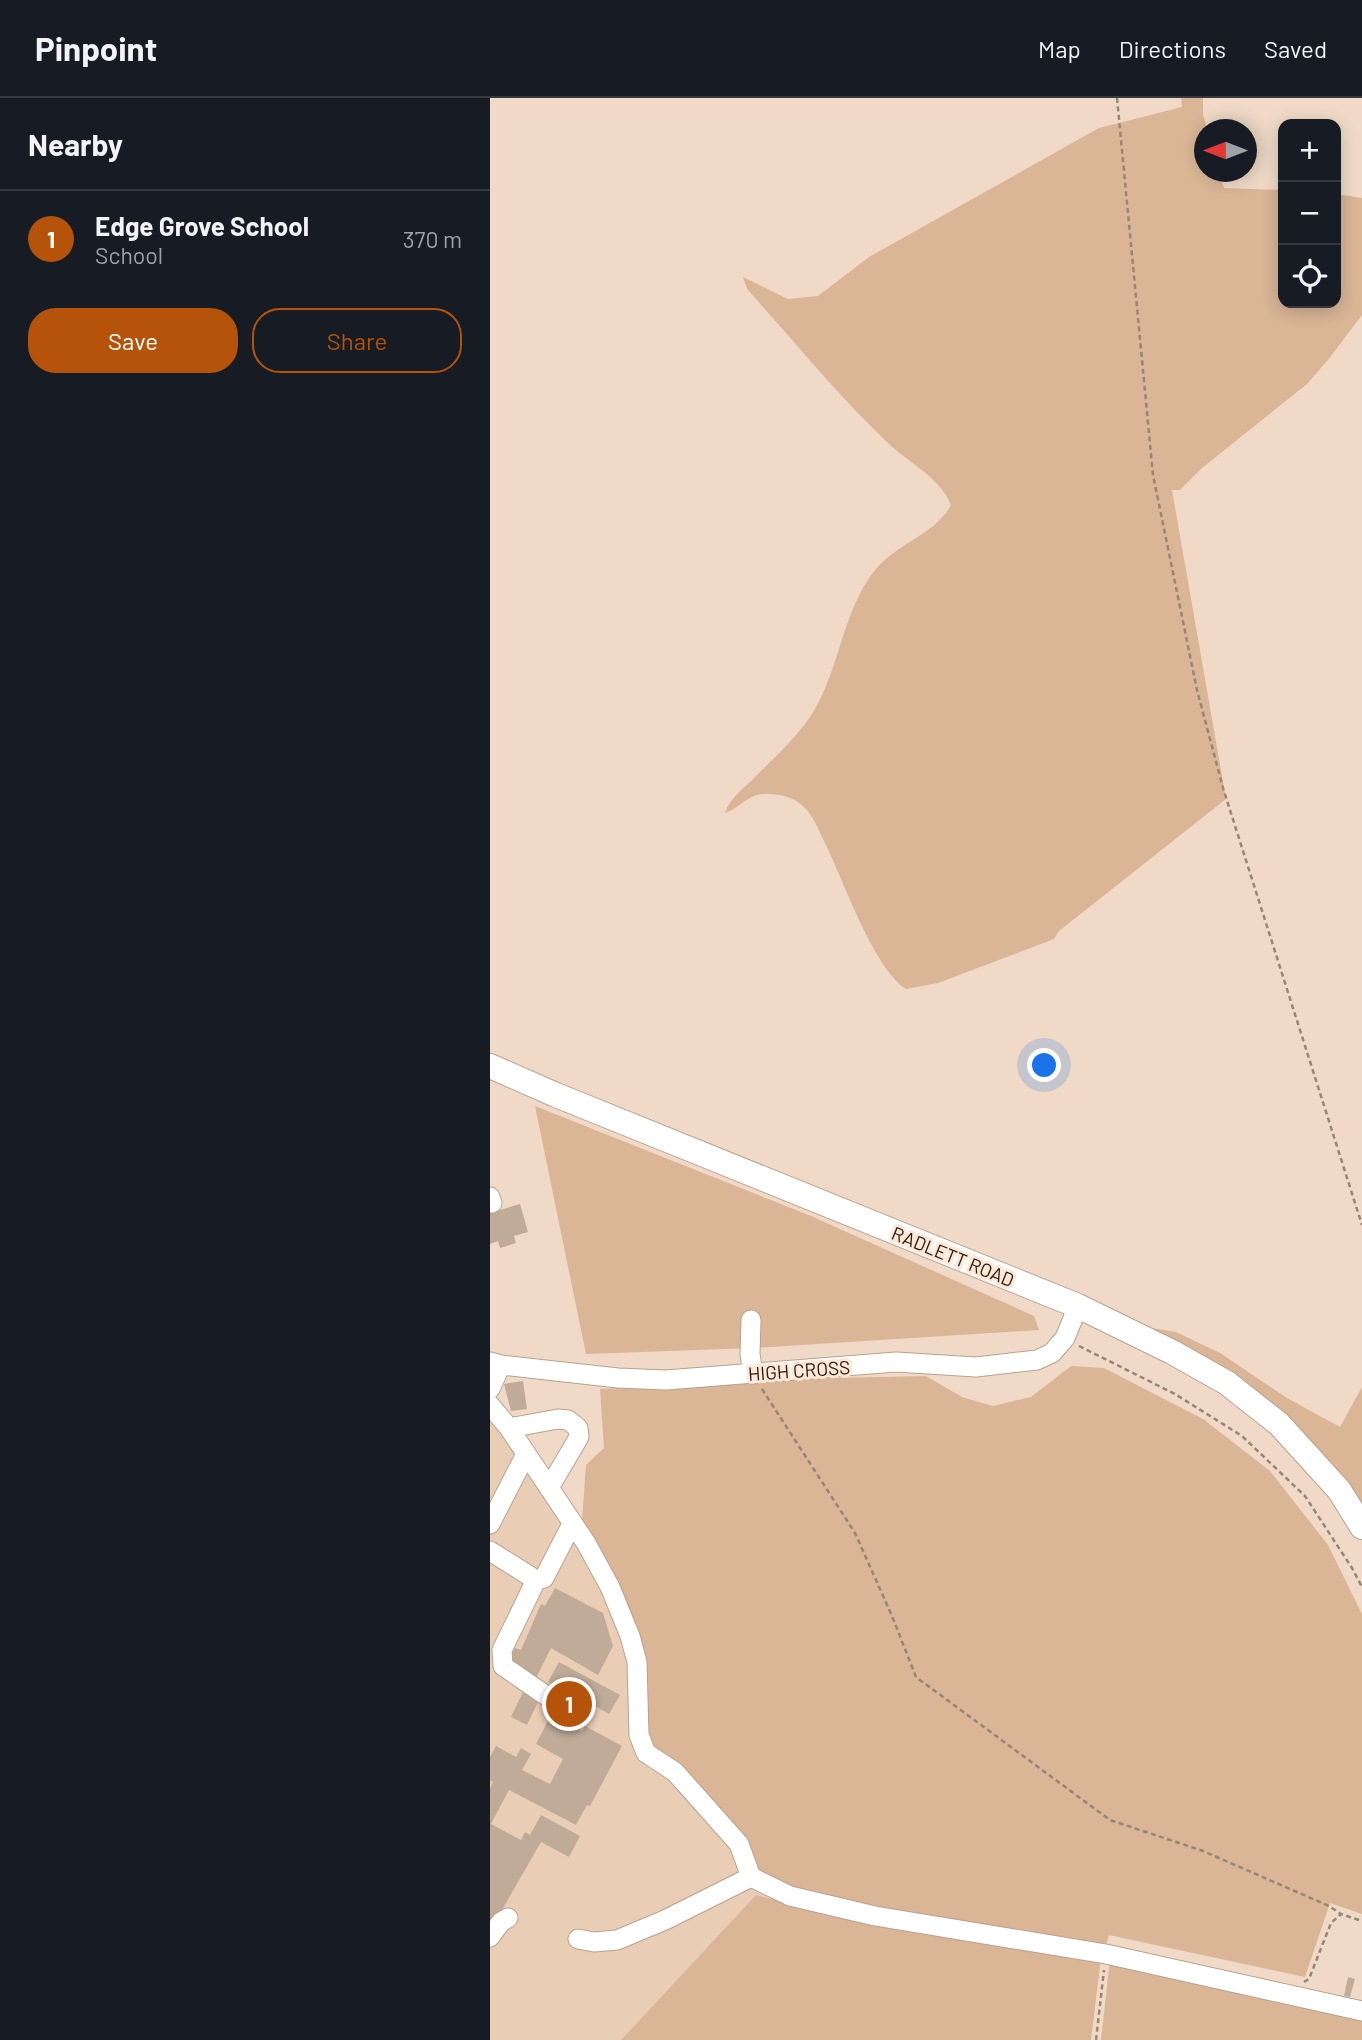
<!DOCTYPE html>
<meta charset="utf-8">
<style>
:root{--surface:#171b24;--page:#242831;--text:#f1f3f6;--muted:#9ea1a6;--line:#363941;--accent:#b45309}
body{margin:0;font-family:Barlow,sans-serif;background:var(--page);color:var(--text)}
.controls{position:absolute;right:21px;top:21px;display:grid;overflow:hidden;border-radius:14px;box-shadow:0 4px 18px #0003}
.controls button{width:63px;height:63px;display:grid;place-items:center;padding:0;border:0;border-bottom:2px solid var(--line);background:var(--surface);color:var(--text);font:35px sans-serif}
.compass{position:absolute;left:704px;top:21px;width:63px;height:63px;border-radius:50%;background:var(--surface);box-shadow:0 4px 18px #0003;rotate:270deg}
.you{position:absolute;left:555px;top:968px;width:24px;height:24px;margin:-18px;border:5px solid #fff;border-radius:50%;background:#1a73e8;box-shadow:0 0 0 10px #1a73e833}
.badge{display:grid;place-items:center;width:46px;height:46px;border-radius:50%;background:var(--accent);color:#fff;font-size:23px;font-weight:700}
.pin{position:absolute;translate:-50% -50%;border:4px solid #fff;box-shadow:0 2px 7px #0006}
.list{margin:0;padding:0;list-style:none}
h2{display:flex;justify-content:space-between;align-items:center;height:91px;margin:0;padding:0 28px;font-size:30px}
h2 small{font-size:23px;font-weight:400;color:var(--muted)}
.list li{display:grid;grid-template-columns:46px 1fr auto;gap:21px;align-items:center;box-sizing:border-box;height:98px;padding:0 28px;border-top:2px solid var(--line)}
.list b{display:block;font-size:26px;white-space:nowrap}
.list p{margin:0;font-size:23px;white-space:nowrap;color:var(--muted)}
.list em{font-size:23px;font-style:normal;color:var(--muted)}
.actions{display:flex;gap:14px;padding:21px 28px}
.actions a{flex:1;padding:16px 0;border:2px solid var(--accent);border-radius:28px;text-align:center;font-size:24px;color:var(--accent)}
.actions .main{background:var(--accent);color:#fff}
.icon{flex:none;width:38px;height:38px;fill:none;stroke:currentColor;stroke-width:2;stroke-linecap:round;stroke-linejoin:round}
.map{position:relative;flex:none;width:872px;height:1942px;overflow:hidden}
header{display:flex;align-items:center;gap:42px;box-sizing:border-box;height:98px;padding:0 35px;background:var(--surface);border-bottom:2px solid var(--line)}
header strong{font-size:33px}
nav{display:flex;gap:38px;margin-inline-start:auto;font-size:24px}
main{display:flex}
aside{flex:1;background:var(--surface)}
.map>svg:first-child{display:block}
.built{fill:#eacdb5}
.green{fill:#dab596}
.building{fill:#c0ab99}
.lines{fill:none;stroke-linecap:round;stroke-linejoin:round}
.minor-casing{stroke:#b7a290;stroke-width:21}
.major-casing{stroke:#b7a290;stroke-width:26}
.path{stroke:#968678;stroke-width:2.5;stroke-dasharray:5 3.5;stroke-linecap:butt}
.minor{stroke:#fff;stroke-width:19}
.major{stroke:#fff;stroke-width:24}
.labels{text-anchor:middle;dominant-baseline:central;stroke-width:6;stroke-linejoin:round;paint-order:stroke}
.street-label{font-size:19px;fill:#211912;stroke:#fee7d4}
</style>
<header>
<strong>Pinpoint</strong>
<nav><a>Map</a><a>Directions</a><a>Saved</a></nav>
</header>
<main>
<aside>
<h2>Nearby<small></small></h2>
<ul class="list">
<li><span class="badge">1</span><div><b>Edge Grove School</b><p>School</p></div><em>370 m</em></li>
</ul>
<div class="actions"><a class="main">Save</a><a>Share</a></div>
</aside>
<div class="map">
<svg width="872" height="1942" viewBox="0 0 872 1942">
<rect width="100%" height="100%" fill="#f0dac7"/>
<path class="built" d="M 0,1317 L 23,1344 L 33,1338 L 98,1434 L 125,1482 L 144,1528 L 155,1563 L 158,1637 L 163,1652 L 236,1728 L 255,1760 L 269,1780 L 300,1792 L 374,1809 L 687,1866 L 872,1907 L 872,1942 L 611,1942 L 620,1862 L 346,1816 L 266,1797 L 131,1942 L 0,1942 Z"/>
<path class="green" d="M 691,0 L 713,0 L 713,16 L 717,31 L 715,32 L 715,74 L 729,74 L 734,90 L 793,92 L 793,205 L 846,205 L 846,96 L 872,100 L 872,217 L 838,262 L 817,286 L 712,370 L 690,392 L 682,392 L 736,701 L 569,833 L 564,841 L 448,885 L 416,891 C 382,868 353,780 333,741 C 327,728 321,713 309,705 C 299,697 286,696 273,696 C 257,697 250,710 235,715 C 240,699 255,690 266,678 C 284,660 305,641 320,619 C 350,574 351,515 385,472 C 407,445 445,437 461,407 C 451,381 420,365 400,347 C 349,299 304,243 257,191 L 253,179 L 298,201 L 328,198 L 379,159 L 609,30 L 692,9 Z
M 45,1008 L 321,1118 L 544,1218 L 549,1232 L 264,1250 L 96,1256 Z
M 655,1229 L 686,1234 L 730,1255 L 797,1300 L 850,1329 L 872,1289 L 872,1408 Z
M 581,1268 L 614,1270 L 713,1321 L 780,1373 L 838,1447 L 872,1516 L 872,1816 L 840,1805 L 815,1879 L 619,1837 L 615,1852 L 373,1809 L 269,1780 L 163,1653 L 158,1637 L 156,1575 L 92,1423 L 96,1367 L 114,1350 L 110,1291 L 340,1280 L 436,1278 L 472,1299 L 503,1308 L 541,1299 Z
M 266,1797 L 346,1816 L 611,1860 L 601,1942 L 131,1942 Z
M 620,1862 L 872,1918 L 872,1942 L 611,1942 Z"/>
<path class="building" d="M 30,1106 L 38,1134 L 24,1138 L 26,1145 L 10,1150 L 8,1143 L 0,1146 L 0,1115 Z
M 33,1283 L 37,1311 L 21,1313 L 14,1286 Z
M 65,1490 L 113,1515 L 123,1548 L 108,1577 L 61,1550 L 44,1584 L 15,1569 L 25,1550 L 31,1552 L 51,1506 L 55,1508 Z
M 69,1564 L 130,1597 L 119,1616 L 98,1604 L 96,1608 L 58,1584 Z
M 33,1594 L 49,1602 L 37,1627 L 21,1619 Z
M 61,1617 L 92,1633 L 95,1628 L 132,1648 L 100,1708 L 97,1707 L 86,1727 L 19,1692 L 1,1726 L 31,1742 L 35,1734 L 40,1737 L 51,1717 L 90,1738 L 79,1759 L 51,1744 L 0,1833 L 0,1690 L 3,1684 L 0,1682 L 0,1659 L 6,1648 L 26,1659 L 31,1650 L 41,1656 L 32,1672 L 60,1686 L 73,1661 L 46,1646 Z
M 858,1879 L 865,1881 L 860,1899 L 854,1898 Z"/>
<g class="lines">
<g class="minor-casing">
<path id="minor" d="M 0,1099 L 2,1105
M 261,1222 L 260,1256 L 263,1276
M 0,1264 L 11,1267 L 128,1280 L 176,1282 L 406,1264 L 486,1269 L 547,1262 L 562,1255 L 575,1240 L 588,1208
M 0,1291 L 11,1267
M 0,1307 L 19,1330 L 96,1445 L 120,1489 L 140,1538 L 147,1564 L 149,1637 L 156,1655 L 185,1674 L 249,1746 L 261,1779 L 175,1822 L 127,1842 L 104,1844 L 88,1841
M 19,1330 L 68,1321 L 78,1322 L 88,1330 L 89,1339 L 59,1390
M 0,1426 L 36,1356
M 0,1453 L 46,1482 L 54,1480 L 82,1426
M 46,1482 L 12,1552 L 13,1568 L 61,1601
M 261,1779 L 300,1798 L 385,1818 L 616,1856 L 872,1913
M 0,1839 L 11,1824 L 18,1820"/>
</g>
<g class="major-casing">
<path id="major" d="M 0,968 L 66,997 L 588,1208 L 682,1254 L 737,1285 L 789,1326 L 849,1392 L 872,1429"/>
</g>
<path class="path" d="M 627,0 L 663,377 L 707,592 L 733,690 L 872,1127
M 589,1248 L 685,1296 L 752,1338 L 815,1398 L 862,1470 L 872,1489
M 272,1291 L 365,1435 L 402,1518 L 426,1579 L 620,1722 L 713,1753 L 839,1808 L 851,1816
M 814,1884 L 819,1881 L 841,1825 L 851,1816 L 872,1823
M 606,1942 L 614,1872"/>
<use href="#minor" class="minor"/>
<use href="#major" class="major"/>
</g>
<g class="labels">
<g class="street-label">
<text transform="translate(463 1158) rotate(22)">RADLETT ROAD</text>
<text transform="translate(309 1272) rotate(-4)">HIGH CROSS</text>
</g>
</g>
</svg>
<div class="controls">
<button>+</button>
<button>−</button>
<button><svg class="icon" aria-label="locate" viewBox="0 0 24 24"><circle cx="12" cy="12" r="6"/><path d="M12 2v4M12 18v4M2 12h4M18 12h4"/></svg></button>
</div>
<svg class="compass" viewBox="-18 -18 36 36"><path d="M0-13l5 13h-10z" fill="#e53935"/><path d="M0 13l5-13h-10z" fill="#9ea1a6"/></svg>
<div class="you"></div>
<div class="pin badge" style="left:79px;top:1606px">1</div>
</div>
</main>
